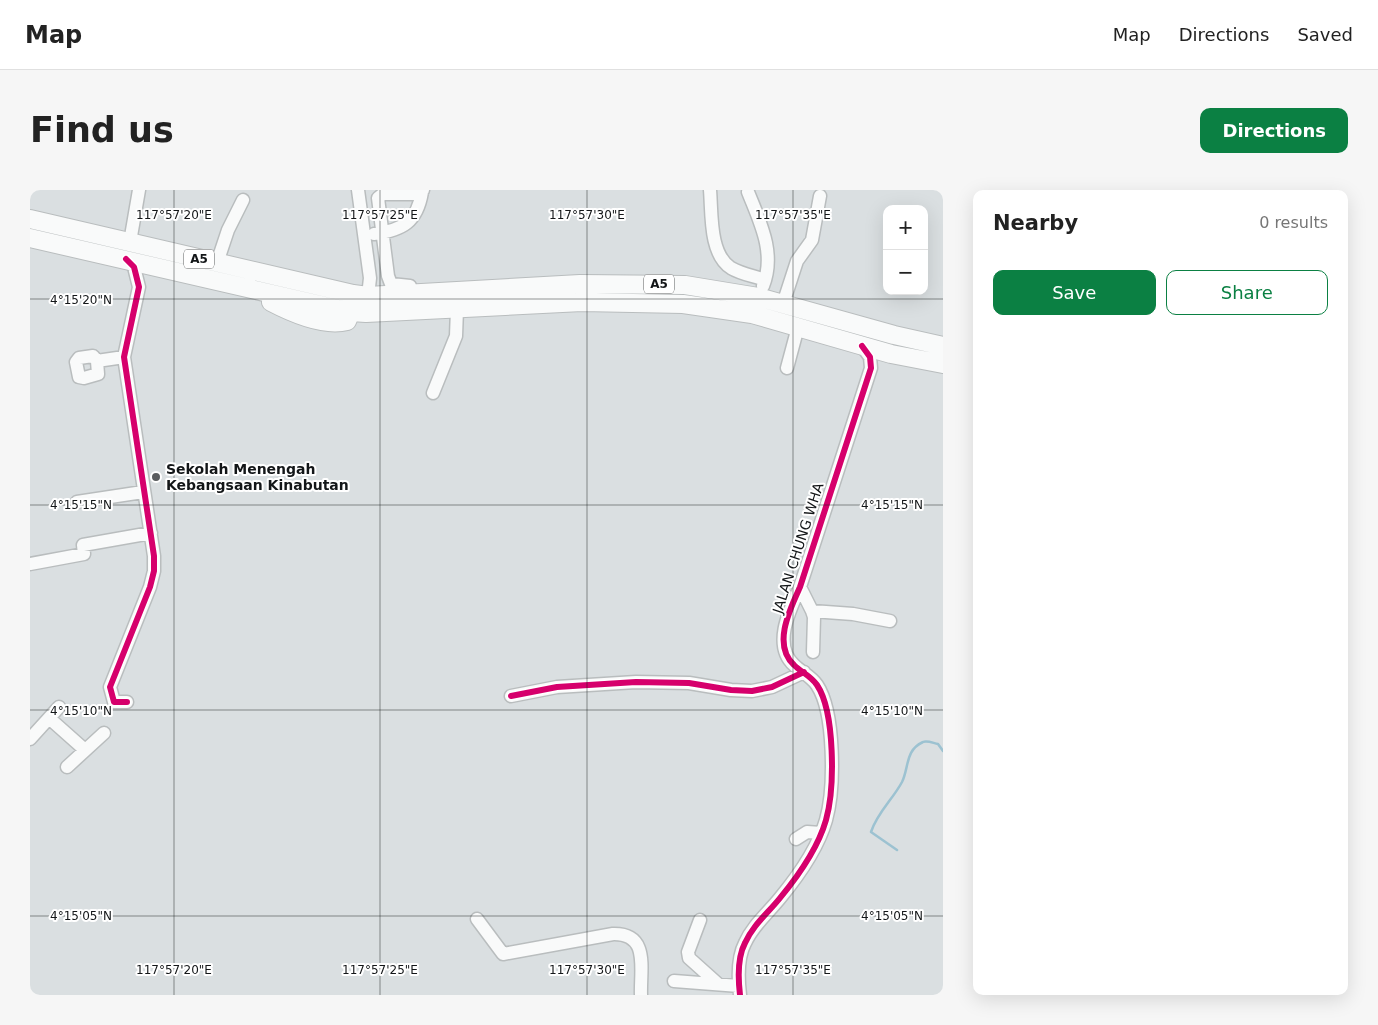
<!DOCTYPE html>
<meta charset="utf-8">
<style>
:root{--surface:#fff;--page:#f6f6f6;--text:#222;--muted:#767676;--line:#e0e0e0;--accent:#0b8043}
body{margin:0;font-family:"DejaVu Sans",sans-serif;background:var(--page);color:var(--text)}
.controls{position:absolute;right:15px;top:15px;display:grid;overflow:hidden;border-radius:10px;box-shadow:0 5px 20px #0002}
.controls button{width:45px;height:45px;display:grid;place-items:center;padding:0;border:0;border-bottom:1px solid var(--line);background:var(--surface);color:var(--text);font:25px sans-serif}
.list{margin:0;padding:0;list-style:none}
h2{display:flex;justify-content:space-between;align-items:center;height:65px;margin:0;padding:0 20px;font-size:21px}
h2 small{font-size:16px;font-weight:400;color:var(--muted)}
.actions{display:flex;gap:10px;padding:15px 20px}
.actions a{flex:1;padding:11px 0;border:1px solid var(--accent);border-radius:10px;text-align:center;font-size:18px;color:var(--accent)}
.actions .main{background:var(--accent);color:#fff}
.map{position:relative;flex:none;width:913px;height:805px;overflow:hidden;border-radius:10px}
header{display:flex;align-items:center;gap:30px;box-sizing:border-box;height:70px;padding:0 25px;background:var(--surface);border-bottom:1px solid var(--line)}
header strong{font-size:24px}
nav{display:flex;gap:28px;margin-inline-start:auto;font-size:18px}
.intro{display:flex;align-items:center;justify-content:space-between;box-sizing:border-box;height:120px;padding:0 30px}
h1{margin:0;font-size:35px}
.button{padding:12px 22px;border-radius:10px;background:var(--accent);color:#fff;font-size:18px;font-weight:700}
main{display:flex;gap:30px;padding:0 30px}
aside{flex:1;background:var(--surface);border-radius:10px;box-shadow:0 5px 20px #0002}
.map>svg:first-child{display:block}
.lines{fill:none;stroke-linecap:round;stroke-linejoin:round}
.stream{stroke:#9cc2d1;stroke-width:2.5}
.minor-casing{stroke:#b9bdbe;stroke-width:15}
.highway-casing{stroke:#b9bdbe;stroke-width:20}
.minor{stroke:#f9fafa;stroke-width:12}
.highway{stroke:#f9fafa;stroke-width:18}
.cycleway-casing{stroke:#fff;stroke-width:9}
.cycleway{stroke:#d6006c;stroke-width:6}
.ticks{fill:none;stroke:#131618;stroke-width:1;stroke-opacity:0.45}
.poi-dot{fill:#595c5e;stroke:#fff;stroke-width:2}
.labels{text-anchor:middle;dominant-baseline:central;stroke-width:4;stroke-linejoin:round;paint-order:stroke}
.shield{fill:#fff;stroke:#5a5c5d;stroke-width:1}
.shield-label{font-size:12px;font-weight:bold;fill:#131618}
.poi-label{font-size:14px;font-weight:bold;fill:#131618;stroke:#fff;text-anchor:start}
.street-label{font-size:14px;fill:#131618;stroke:#fff}
.ticks-label{font-size:12px;text-anchor:middle;fill:#131618;stroke:#fff;stroke-width:4;stroke-linejoin:round;paint-order:stroke}
</style>
<header>
<strong>Map</strong>
<nav><a>Map</a><a>Directions</a><a>Saved</a></nav>
</header>
<div class="intro"><h1>Find us</h1><a class="button">Directions</a></div>
<main>
<div class="map">
<svg width="913" height="805" viewBox="0 0 913 805">
<rect width="100%" height="100%" fill="#dadfe1"/>
<g class="lines">
<path class="stream" d="M 867,660 L 841,642 C 847,623 863,609 872,592 C 879,578 875,560 893,552 C 897,550 903,553 908,554 L 913,561"/>
<g class="minor-casing">
<path id="minor" d="M 328,0 L 340,88 L 338,106
M 680,0 C 682,23 679,64 701,78 C 711,84 724,86 735,90
M 718,2 C 730,32 746,63 733,96
M 344,44 C 373,40 387,32 392,2
M 100,52 L 109,0
M 96,69 L 104,77 L 109,97 L 94,167 L 124,366 L 124,381 L 120,397 L 80,497 L 84,512 L 97,512
M 187,73 L 198,40 L 213,10
M 380,96 L 361,94 L 358,86 L 348,8 L 353,4 L 388,4 L 393,0
M 753,114 L 767,71 L 782,50 L 790,6
M 67,171 L 63,166 L 49,168 L 46,172 L 49,187 L 54,188 L 68,184 L 67,171 L 94,167
M 757,178 L 768,137
M 403,203 L 426,146 L 427,119
M 47,312 L 113,302
M 0,374 L 54,364 L 53,355 L 121,343
M 770,397 L 782,421 L 823,424 L 860,431
M 782,421 L 784,427 L 783,462
M 481,506 L 527,497 L 606,492 L 659,493 L 701,500 L 722,501 L 742,497 L 774,482
M 19,528 L 55,560
M 0,549 L 29,517
M 37,577 L 74,543
M 766,649 L 777,642 L 791,643
M 447,729 L 473,764 L 583,744 C 620,743 610,779 611,805
M 670,730 L 658,762 L 659,768 L 688,794
M 644,791 L 709,796
M 710,805 C 708,788 707,768 715,753 C 723,735 738,723 750,708 C 769,685 788,658 796,630 C 805,598 805,522 787,495 C 781,486 771,482 764,475 C 742,455 760,419 770,397 L 841,178 L 840,167 L 832,156"/>
</g>
<g class="highway-casing">
<path id="highway" d="M 0,29 L 323,104 L 338,106 L 550,94 L 655,95 L 728,107 L 864,145 L 913,156
M 0,48 L 321,122 L 336,123 L 552,112 L 653,114 L 722,124 L 861,164 L 913,174
M 241,112 C 262,123 294,137 317,131 L 321,122 L 321,115"/>
</g>
<use href="#minor" class="minor"/>
<use href="#highway" class="highway"/>
<g class="cycleway-casing">
<path id="cycleway" d="M 96,69 L 104,77 L 109,97 L 94,167 L 124,366 L 124,381 L 120,397 L 80,497 L 84,512 L 97,512
M 481,506 L 527,497 L 606,492 L 659,493 L 701,500 L 722,501 L 742,497 L 774,482
M 710,805 C 708,788 707,768 715,753 C 723,735 738,723 750,708 C 769,685 788,658 796,630 C 805,598 805,522 787,495 C 781,486 771,482 764,475 C 742,455 760,419 770,397 L 841,178 L 840,167 L 832,156"/>
</g>
<use href="#cycleway" class="cycleway"/>
</g>
<path class="ticks" d="M 144,0 L 144,805M 350,0 L 350,805M 557,0 L 557,805M 763,0 L 763,805M 0,109 L 913,109M 0,315 L 913,315M 0,520 L 913,520M 0,726 L 913,726"/>
<circle class="poi-dot" cx="126" cy="287" r="5"/>
<g class="labels">
<g class="shield">
<rect x="154" y="59.5" width="30" height="19" rx="4"/>
<rect x="614" y="84.5" width="30" height="19" rx="4"/>
</g>
<g class="shield-label">
<text x="169" y="69">A5</text>
<text x="629" y="94">A5</text>
</g>
<g class="poi-label">
<text x="136" y="279">Sekolah Menengah<tspan x="136" dy="16">Kebangsaan Kinabutan</tspan></text>
</g>
<g class="street-label">
<text transform="translate(768 358) rotate(-72)">JALAN CHUNG WHA</text>
</g>
</g>
<g class="ticks-label">
<text x="144" y="29">117°57'20"E</text>
<text x="350" y="29">117°57'25"E</text>
<text x="557" y="29">117°57'30"E</text>
<text x="763" y="29">117°57'35"E</text>
<text x="51" y="114">4°15'20"N</text>
<text x="51" y="319">4°15'15"N</text>
<text x="862" y="319">4°15'15"N</text>
<text x="51" y="525">4°15'10"N</text>
<text x="862" y="525">4°15'10"N</text>
<text x="51" y="730">4°15'05"N</text>
<text x="862" y="730">4°15'05"N</text>
<text x="144" y="784">117°57'20"E</text>
<text x="350" y="784">117°57'25"E</text>
<text x="557" y="784">117°57'30"E</text>
<text x="763" y="784">117°57'35"E</text>
</g>
</svg>
<div class="controls">
<button>+</button>
<button>−</button>
</div>
</div>
<aside>
<h2>Nearby<small>0 results</small></h2>
<ul class="list">
</ul>
<div class="actions"><a class="main">Save</a><a>Share</a></div>
</aside>
</main>
